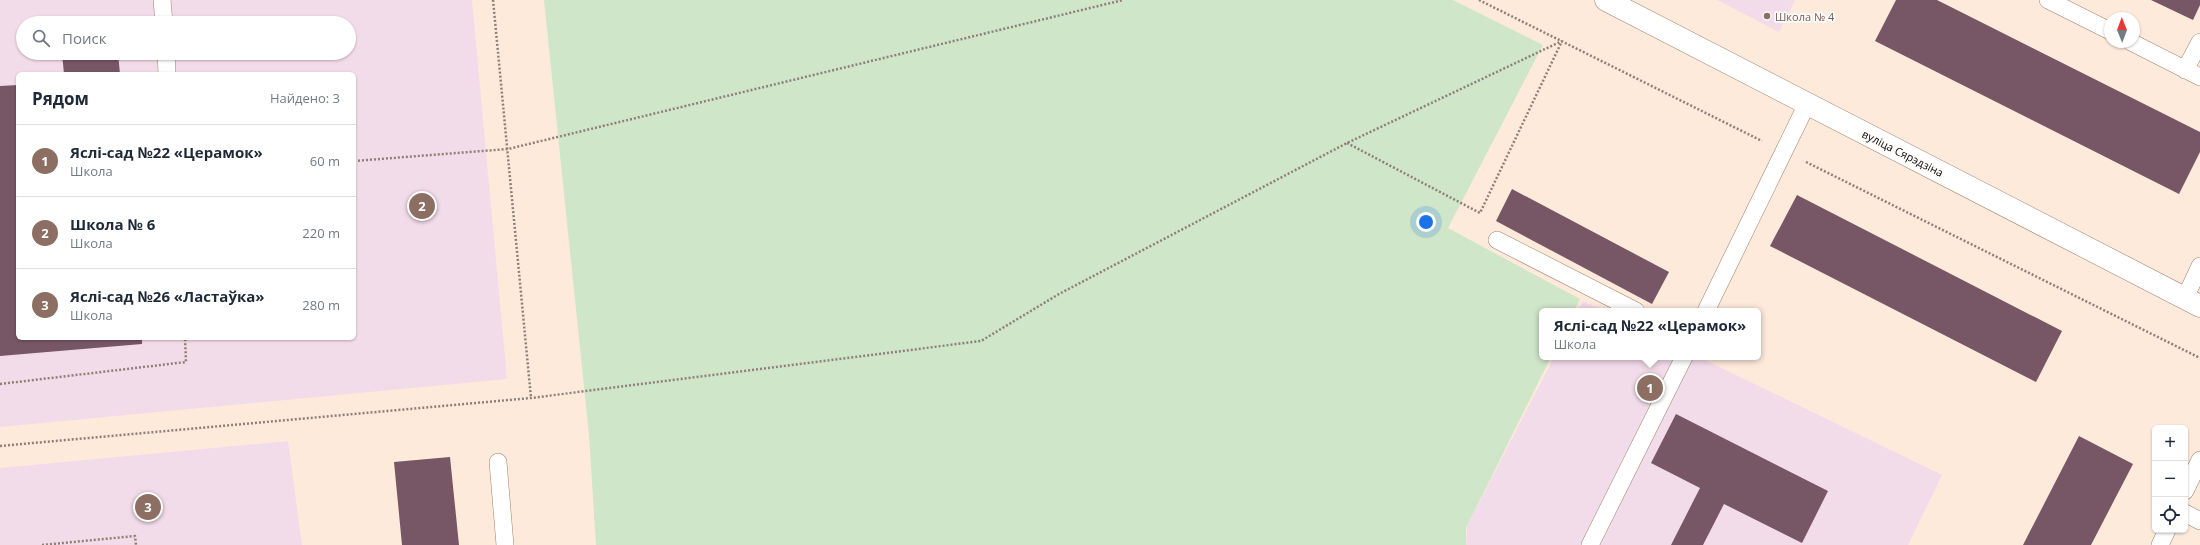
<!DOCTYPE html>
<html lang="ru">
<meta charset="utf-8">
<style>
:root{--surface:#fff;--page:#f2f2f3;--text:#1f2937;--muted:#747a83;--line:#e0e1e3;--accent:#1a73e8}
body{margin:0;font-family:"Open Sans",sans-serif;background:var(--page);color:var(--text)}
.controls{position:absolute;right:12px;bottom:12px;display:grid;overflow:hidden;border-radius:6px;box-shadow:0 1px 3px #0004}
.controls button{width:36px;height:36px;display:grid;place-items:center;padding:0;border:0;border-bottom:1px solid var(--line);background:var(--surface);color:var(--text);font:20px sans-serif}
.compass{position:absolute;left:2104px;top:12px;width:36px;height:36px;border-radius:50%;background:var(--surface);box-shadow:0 1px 3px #0004;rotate:359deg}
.you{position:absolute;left:1426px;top:222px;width:14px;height:14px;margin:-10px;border:3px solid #fff;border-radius:50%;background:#1a73e8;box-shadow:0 0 0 6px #1a73e833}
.badge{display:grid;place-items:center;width:26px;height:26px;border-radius:50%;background:var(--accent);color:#fff;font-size:13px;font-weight:700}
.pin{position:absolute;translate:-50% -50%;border:2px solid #fff;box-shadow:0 1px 4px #0006}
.popup{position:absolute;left:1539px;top:308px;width:222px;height:52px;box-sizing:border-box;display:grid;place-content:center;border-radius:6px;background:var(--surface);filter:drop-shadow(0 1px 3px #0005);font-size:13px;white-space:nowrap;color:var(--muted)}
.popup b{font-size:15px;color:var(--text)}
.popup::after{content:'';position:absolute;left:50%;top:100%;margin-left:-8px;border:8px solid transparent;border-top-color:var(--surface)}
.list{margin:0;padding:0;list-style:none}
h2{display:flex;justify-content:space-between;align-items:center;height:52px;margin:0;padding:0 16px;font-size:17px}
h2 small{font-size:13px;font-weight:400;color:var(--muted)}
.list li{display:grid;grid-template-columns:26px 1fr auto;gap:12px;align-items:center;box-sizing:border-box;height:72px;padding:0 16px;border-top:1px solid var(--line)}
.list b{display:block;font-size:15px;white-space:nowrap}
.list p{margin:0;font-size:13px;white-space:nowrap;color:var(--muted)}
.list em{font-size:13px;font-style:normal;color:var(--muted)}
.icon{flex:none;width:22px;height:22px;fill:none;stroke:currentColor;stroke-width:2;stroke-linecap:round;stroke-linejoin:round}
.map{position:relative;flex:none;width:2200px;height:545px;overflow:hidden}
.search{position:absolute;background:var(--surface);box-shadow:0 1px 3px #0004;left:16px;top:16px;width:340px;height:44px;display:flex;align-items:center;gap:10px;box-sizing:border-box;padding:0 14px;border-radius:22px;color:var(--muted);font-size:15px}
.panel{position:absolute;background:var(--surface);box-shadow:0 1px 3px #0004;left:16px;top:72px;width:340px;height:268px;border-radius:6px}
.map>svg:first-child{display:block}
.education{fill:#f3dce9;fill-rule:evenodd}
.green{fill:#d0e6c9}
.building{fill:#775665}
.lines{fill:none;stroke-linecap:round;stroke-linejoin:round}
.service-casing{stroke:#a0836d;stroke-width:18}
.minor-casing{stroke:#a0836d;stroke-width:23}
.path{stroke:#8f8075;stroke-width:2.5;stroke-dasharray:2 2;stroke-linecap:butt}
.service{stroke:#fff;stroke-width:17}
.minor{stroke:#fff;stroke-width:22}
.education-dot{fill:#8d6e63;stroke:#fbfbfb;stroke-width:1.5}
.labels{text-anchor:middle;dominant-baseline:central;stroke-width:3.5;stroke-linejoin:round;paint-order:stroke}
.education-label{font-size:11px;fill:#785e54;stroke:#fbfbfb;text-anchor:start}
.street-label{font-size:11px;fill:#130903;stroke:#fbfbfb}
</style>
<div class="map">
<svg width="2200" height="545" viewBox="0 0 2200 545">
<rect width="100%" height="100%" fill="#fdeadb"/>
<path class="education" d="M 0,0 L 472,0 L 507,379 L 0,427 ZM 23,23 L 349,23 L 349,53 L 23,53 ZM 18,74 L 354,74 L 354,338 L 18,338 Z
M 1717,0 L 1795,0 L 1779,32 Z
M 1583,301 L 1604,311 L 1577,311 Z
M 1554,357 L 1699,357 L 1942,475 L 1908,545 L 1466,545 L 1467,526 Z
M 288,441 L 302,545 L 0,545 L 0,468 Z"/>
<path class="green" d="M 544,0 L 1453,0 L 1543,45 L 1448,228 L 1580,299 L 1574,311 L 1542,311 L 1542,357 L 1551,357 L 1466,528 L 1466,545 L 596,545 L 589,435 Z"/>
<path class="building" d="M 1896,0 L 1937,0 L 2200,132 L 2200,152 L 2179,194 L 1875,41 Z
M 2151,0 L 2200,0 L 2200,5 L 2193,20 Z
M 62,53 L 118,53 L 120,74 L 64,74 Z
M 18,85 L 18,338 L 142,338 L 142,344 L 0,356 L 0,86 Z
M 1512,189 L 1669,272 L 1652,304 L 1496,221 Z
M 1797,195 L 2062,331 L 2036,382 L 1770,246 Z
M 1676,414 L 1828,491 L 1802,543 L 1724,504 L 1703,545 L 1671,545 L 1700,488 L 1651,463 Z
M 2079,436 L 2133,464 L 2091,545 L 2023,545 Z
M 450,457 L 459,545 L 402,545 L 394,462 Z"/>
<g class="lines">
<g class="service-casing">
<path id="service" d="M 162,0 L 164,23
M 2048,0 L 2110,31
M 2131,42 L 2200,77
M 166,53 L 167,74
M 2185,70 L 2200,42
M 1497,240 L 1636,311
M 2185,298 L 2200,266
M 1706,311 L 1807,104
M 498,462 L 505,545
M 2185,491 L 2200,460
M 2185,513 L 2200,521
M 1590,545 L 1684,357
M 2160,545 L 2167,530"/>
</g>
<g class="minor-casing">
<path id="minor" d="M 1606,0 L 2200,306"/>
</g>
<path class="path" d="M 493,0 L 531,398
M 1479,0 L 1762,141
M 1347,143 L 1480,213 L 1562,41
M 354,161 L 508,149 L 1123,0
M 1806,162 L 2200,358
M 0,384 L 186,362 L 185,338
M 0,446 L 531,398 L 981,341 L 1059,294 L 1347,143 L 1562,41
M 42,545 L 135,536 L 136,545"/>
<use href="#service" class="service"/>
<use href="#minor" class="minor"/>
</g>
<circle class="education-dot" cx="1767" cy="16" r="4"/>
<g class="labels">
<g class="education-label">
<text x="1775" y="16">Школа № 4</text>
</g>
<g class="street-label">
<text transform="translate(1903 153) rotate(27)">вуліца Сярэдзіна</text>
</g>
</g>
</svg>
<div class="controls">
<button>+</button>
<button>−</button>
<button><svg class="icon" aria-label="locate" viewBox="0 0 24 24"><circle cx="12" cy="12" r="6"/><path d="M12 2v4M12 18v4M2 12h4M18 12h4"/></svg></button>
</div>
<svg class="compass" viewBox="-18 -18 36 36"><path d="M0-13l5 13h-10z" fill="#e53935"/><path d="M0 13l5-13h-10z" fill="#747a83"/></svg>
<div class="you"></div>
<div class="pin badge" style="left:1650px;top:388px;background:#8d6e63">1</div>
<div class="popup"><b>Яслі-сад №22 «Церамок»</b>Школа</div>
<div class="pin badge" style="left:422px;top:206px;background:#8d6e63">2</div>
<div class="pin badge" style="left:148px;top:507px;background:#8d6e63">3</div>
<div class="search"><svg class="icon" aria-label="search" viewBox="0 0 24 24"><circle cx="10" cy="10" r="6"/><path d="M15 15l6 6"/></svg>Поиск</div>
<section class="panel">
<h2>Рядом<small>Найдено: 3</small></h2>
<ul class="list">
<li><span class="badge" style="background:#8d6e63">1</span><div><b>Яслі-сад №22 «Церамок»</b><p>Школа</p></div><em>60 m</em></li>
<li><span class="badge" style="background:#8d6e63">2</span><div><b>Школа № 6</b><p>Школа</p></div><em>220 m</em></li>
<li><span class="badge" style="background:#8d6e63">3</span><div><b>Яслі-сад №26 «Ластаўка»</b><p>Школа</p></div><em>280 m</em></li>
</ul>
</section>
</div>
